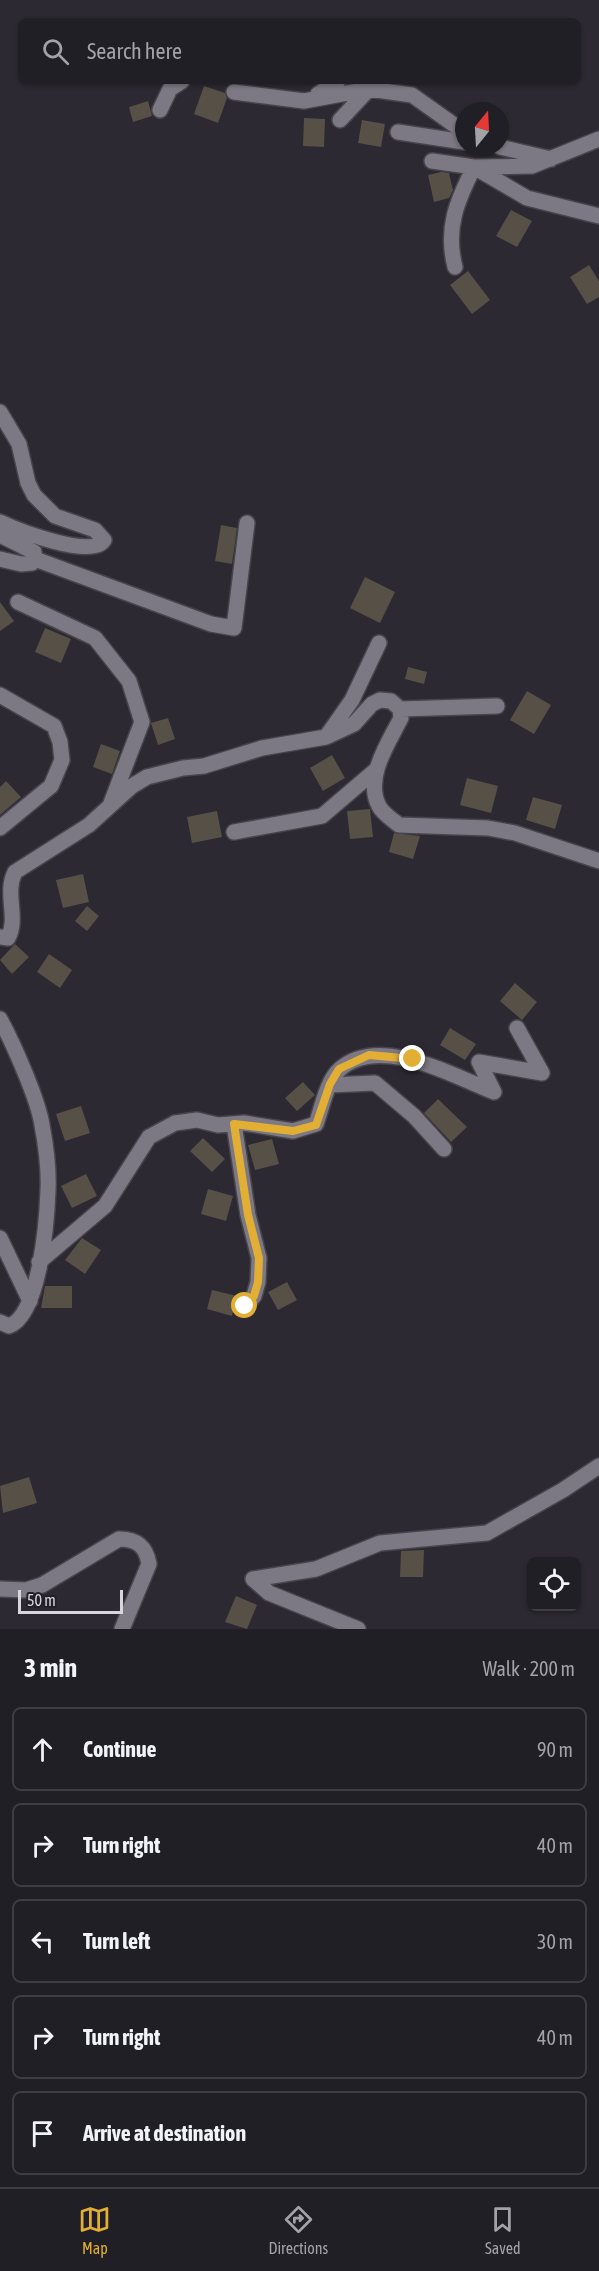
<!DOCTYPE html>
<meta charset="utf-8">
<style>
:root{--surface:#211f26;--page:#29272e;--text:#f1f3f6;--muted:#a2a2a7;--line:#3e3d43;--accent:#e2af34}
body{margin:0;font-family:"Asap Condensed",sans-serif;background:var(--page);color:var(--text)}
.controls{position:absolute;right:18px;bottom:18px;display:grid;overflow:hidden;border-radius:9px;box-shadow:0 2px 4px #0004}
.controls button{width:54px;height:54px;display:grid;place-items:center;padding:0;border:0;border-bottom:2px solid var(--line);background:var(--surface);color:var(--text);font:30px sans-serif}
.compass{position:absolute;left:455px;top:102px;width:54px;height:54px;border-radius:50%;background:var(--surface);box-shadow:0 2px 4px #0004;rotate:18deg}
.scale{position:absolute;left:18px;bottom:15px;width:105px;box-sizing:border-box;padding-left:6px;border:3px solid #d8d6dc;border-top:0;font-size:16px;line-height:21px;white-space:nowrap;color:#d8d6dc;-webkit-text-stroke:4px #221f28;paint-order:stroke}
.stop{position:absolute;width:18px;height:18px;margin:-14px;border:4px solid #e2af34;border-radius:50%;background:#fff}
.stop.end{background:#e2af34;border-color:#fff;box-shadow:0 2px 6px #0008}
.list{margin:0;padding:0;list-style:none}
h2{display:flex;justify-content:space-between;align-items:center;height:78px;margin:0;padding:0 24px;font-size:26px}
h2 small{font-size:20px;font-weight:400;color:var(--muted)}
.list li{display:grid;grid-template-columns:39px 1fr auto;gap:18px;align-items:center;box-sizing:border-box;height:84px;margin:0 12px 12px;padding:0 12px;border:2px solid var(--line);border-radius:9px}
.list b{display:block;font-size:22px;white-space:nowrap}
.list em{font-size:20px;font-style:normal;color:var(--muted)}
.icon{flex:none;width:33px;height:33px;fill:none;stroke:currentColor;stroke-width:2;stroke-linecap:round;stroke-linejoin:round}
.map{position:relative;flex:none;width:599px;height:1629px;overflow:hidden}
.search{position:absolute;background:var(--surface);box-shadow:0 2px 4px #0004;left:18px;right:18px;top:18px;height:66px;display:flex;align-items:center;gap:15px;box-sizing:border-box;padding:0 21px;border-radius:9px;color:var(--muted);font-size:22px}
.sheet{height:558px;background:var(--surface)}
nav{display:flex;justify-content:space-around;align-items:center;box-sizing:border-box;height:84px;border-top:2px solid var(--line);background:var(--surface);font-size:16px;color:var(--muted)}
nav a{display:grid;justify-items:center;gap:3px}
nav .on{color:var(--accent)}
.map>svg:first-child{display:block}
.building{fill:#565046}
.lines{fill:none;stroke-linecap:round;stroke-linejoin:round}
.minor-casing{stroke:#48444c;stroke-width:18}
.minor{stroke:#7d7984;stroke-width:15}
.route{stroke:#e2af34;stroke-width:8}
</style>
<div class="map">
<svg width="599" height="1629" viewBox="0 0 599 1629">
<rect width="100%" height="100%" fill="#2c2932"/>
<path class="building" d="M 204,86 L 225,93 L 227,98 L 218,123 L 194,114 Z
M 148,101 L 152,116 L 133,122 L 129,107 Z
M 304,118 L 325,119 L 324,147 L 303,146 Z
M 362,120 L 385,124 L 381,147 L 358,143 Z
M 441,172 L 449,173 L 453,190 L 449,198 L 434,202 L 428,175 Z
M 511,210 L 532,221 L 517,247 L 496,236 Z
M 589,265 L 599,281 L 599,297 L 587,304 L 570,277 Z
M 468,271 L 490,300 L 472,314 L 450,285 Z
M 221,525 L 237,528 L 232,564 L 215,561 Z
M 365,577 L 395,592 L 380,623 L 350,608 Z
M 0,602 L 14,621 L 0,631 Z
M 45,628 L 71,639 L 61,663 L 35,652 Z
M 408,667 L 427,672 L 424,684 L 405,679 Z
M 527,691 L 551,705 L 534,734 L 510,720 Z
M 168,718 L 175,739 L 158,745 L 151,723 Z
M 101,744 L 120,751 L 112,774 L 93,767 Z
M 332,755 L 345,778 L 323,791 L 310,768 Z
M 467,778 L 498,786 L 491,813 L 460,805 Z
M 6,781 L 21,797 L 0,815 L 0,787 Z
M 533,797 L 562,805 L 555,829 L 526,820 Z
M 370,809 L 373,837 L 350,839 L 347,811 Z
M 217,811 L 222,837 L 192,843 L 187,817 Z
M 394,833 L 420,836 L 413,859 L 389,852 Z
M 83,874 L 89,902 L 63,908 L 56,880 Z
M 87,906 L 99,916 L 87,931 L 75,921 Z
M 15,944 L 29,957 L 12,974 L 0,960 Z
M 49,954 L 72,970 L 60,988 L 37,972 Z
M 515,983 L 537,1002 L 522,1020 L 500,1001 Z
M 450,1028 L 476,1044 L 465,1060 L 440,1045 Z
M 303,1082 L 315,1095 L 297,1111 L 285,1098 Z
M 438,1099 L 467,1127 L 451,1142 L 424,1113 Z
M 81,1106 L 90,1133 L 65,1141 L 56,1114 Z
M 203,1138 L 225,1159 L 212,1172 L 190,1151 Z
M 272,1139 L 279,1164 L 255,1170 L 248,1145 Z
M 86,1174 L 97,1196 L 72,1208 L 61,1186 Z
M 208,1189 L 233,1196 L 226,1221 L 201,1214 Z
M 82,1238 L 101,1250 L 85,1274 L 65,1260 Z
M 287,1282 L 297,1300 L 278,1310 L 268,1292 Z
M 45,1286 L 72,1286 L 72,1308 L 41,1308 Z
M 212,1290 L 237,1296 L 232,1316 L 207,1309 Z
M 29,1477 L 37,1503 L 3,1513 L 0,1486 Z
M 424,1550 L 423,1577 L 400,1577 L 401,1551 Z
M 236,1596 L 257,1605 L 247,1629 L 225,1622 Z"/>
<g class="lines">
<g class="minor-casing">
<path id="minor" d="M 234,92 L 304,101 L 369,89 L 412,95 L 464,132
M 318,94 L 338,81
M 160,110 L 170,89 L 182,81
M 340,120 L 369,89
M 398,132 L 464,142
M 500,147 L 551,159
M 432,161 L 474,167 L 527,198 L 599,216
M 455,267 C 445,228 457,201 474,167 L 532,166 L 599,139
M 0,412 L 19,444 L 28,483 L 34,495 L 55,516 L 95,530 L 104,540 C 93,560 17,530 0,522
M 0,535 L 34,552 L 35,559 L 32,563 L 21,564 L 0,559
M 35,559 L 211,624 L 234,628 L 247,523
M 18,602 L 95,638 L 129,681 L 142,722 L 111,803
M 0,695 L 54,726 L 60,742 L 62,760 L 51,786 L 0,828
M 400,709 L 497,706
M 326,737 L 352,700 L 379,643
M 234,832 L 322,816 L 377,769
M 0,937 L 8,938 C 19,918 4,893 15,872 L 89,825 L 132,786 L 147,777 L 183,768 L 204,766 L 262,748 L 326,737 L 354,724 L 372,704 L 380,700 L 391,701 L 400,709 L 401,718 C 389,742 364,778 379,806 C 382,813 393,820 399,825 L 488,828 L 515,833 L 599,861
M 0,1019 C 13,1043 38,1099 42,1125 C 46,1146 49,1169 48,1190 C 47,1219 40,1315 9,1326 L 0,1322
M 330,1085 L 375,1083 L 414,1116 L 444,1149
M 234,1124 L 248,1215 L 259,1258 L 258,1282 L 254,1296 L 245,1306
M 0,1238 L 30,1301
M 39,1262 L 105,1206 L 149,1137 L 175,1123 L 197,1120 L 218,1125 L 244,1123 L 293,1131 L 316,1124 C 322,1108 327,1080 340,1069 C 380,1034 453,1076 494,1092 L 479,1062 L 542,1073 L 517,1028
M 0,1589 L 26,1590 L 42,1585 L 119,1539 C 137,1539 146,1546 149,1564 L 122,1629
M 358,1629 L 269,1593 L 253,1579 L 316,1569 L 380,1543 L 487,1533 L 563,1490 L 599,1466"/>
</g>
<use href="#minor" class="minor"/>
</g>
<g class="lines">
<path class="route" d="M 245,1306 L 254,1296 L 258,1282 L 259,1258 L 248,1215 L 234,1124 L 293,1131 L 316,1125 L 330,1084 L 339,1069 L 369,1055 L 413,1059"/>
</g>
</svg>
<div class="controls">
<button><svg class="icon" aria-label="locate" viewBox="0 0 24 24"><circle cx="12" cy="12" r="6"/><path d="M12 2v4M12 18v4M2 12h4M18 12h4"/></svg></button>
</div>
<svg class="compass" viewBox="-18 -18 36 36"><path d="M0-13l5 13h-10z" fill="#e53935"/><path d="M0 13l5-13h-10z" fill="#a2a2a7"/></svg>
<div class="scale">50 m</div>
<div class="stop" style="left:245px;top:1306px"></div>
<div class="stop end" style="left:413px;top:1059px"></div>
<div class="search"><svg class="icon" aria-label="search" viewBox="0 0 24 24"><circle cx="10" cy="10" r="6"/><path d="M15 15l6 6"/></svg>Search here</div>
</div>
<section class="sheet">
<h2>3 min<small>Walk · 200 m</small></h2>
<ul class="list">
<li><svg class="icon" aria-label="ahead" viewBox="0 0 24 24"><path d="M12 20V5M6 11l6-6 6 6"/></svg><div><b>Continue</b></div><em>90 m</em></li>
<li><svg class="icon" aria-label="right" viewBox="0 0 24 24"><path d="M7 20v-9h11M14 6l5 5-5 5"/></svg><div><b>Turn right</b></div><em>40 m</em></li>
<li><svg class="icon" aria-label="left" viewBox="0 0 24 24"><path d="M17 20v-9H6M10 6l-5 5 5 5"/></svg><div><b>Turn left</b></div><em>30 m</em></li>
<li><svg class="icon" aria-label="right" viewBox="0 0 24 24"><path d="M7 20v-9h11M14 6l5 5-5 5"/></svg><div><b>Turn right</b></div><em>40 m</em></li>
<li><svg class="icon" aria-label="arrive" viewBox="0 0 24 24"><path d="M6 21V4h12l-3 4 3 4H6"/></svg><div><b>Arrive at destination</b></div></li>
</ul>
</section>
<nav>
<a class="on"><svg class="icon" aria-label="map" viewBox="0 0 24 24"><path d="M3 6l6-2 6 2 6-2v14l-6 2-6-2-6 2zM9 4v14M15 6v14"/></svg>Map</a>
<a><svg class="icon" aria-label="directions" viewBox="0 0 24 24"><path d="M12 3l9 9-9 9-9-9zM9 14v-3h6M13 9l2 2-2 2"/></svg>Directions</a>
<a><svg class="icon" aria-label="saved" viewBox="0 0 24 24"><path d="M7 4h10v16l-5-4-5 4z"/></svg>Saved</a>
</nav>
